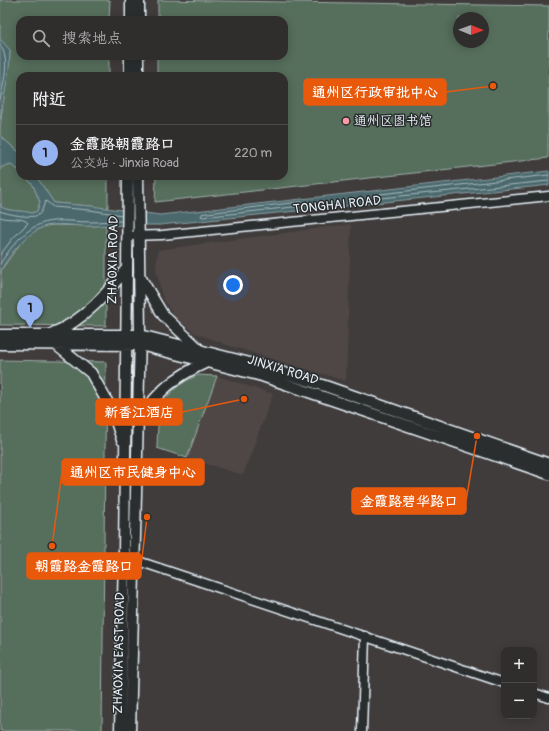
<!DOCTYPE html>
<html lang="zh">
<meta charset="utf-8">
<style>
:root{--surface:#302d2d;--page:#383535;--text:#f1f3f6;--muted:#a8a8aa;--line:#4b4949;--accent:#95b2f1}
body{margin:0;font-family:Pangolin,"LXGW WenKai TC",sans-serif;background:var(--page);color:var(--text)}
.controls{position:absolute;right:12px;bottom:12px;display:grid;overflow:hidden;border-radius:8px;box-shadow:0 2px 10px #0003}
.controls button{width:36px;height:36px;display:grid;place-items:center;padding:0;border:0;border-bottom:1px solid var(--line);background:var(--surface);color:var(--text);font:20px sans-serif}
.compass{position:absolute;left:453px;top:12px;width:36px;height:36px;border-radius:50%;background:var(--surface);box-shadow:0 2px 10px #0003;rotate:91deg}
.you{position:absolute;left:233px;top:285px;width:14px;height:14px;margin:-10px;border:3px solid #fff;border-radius:50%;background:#1a73e8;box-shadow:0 0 0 6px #1a73e833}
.badge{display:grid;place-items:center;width:26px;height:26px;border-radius:50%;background:var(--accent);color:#111;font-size:13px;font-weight:700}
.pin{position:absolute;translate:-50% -33px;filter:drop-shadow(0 1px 2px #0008)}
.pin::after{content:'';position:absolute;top:21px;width:14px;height:12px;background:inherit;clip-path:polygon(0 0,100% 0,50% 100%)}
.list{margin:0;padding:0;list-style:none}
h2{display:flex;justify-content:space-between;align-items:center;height:52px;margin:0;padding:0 16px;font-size:17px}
h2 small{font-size:13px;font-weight:400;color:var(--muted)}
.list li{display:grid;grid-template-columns:26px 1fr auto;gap:12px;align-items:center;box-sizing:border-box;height:56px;padding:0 16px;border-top:1px solid var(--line)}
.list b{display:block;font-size:15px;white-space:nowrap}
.list p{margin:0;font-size:13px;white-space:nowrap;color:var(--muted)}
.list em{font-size:13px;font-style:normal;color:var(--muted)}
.icon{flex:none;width:22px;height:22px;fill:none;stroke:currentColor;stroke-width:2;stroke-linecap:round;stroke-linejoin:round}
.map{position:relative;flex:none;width:549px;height:731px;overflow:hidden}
.search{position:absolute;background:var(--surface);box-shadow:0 2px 10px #0003;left:16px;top:16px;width:272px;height:44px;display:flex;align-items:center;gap:10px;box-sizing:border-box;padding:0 14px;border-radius:12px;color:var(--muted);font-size:15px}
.panel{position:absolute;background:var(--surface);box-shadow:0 2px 10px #0003;left:16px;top:72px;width:272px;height:108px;border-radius:12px}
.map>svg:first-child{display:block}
.built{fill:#4f4745}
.green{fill:#566e5c;stroke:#9fb0aa;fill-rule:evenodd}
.water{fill:#4b696d;stroke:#8a9fa5}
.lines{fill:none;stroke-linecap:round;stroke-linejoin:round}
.shore{stroke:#a9bbc0;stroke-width:1}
.minor-casing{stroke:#e8f1f8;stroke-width:11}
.major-casing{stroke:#e8f1f8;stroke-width:13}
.minor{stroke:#2a2d2e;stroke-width:8}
.major{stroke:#2a2d2e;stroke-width:10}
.poi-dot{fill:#ff9aa2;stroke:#2a2d2e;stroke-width:1.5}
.labels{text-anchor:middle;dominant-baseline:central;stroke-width:3;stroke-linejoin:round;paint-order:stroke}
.poi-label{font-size:13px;fill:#e8f1f8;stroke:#2a2d2e;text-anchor:start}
.street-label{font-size:13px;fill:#e8f1f8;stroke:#2a2d2e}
.leader{fill:none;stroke:#e8590c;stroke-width:1.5}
.callout-dot{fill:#e8590c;stroke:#2a2d2e;stroke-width:1.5}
.callout{fill:#e8590c;stroke:#e8590c;stroke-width:1.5}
.callout-label{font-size:14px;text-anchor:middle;font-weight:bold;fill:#fff}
</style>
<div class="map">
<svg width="549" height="731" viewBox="0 0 549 731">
<rect width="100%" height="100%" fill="#403c3c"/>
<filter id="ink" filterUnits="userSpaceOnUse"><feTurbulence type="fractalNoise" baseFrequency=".025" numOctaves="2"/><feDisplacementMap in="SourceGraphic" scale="8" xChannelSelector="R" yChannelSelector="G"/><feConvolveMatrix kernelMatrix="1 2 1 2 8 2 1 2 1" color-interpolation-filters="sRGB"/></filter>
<g filter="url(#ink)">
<path class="built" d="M 351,224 L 346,381 L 227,345 L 193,332 L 173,315 L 162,296 L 156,268 L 158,250 Z
M 217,376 L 273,394 L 243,475 L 187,458 Z"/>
<path class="green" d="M 0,0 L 110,0 L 109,20 L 20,20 L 20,56 L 109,56 L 109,76 L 20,76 L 20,153 L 0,136 C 0,107 9,79 10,51 L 0,39 Z
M 158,0 L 549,6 L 548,158 L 155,202 L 156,176 L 284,176 L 284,76 L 157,76 L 157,56 L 284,56 L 284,20 L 158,20 ZM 459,18 L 483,18 L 483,42 L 459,42 Z
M 10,164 L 20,171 L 20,176 L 25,176 L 33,185 L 40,202 L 37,211 L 32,213 C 21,210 10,212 1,207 L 0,168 Z
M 36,176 L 108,176 L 108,207 L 106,209 L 91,206 L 54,203 Z
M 54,225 L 92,226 L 106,225 L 106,326 L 0,325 L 1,270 L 20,244 L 31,233 L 45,226 Z
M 0,360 L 106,362 L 102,731 L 0,731 Z
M 198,375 L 217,376 L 187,458 L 157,448 C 158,409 160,392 198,375 Z"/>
<path class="water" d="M 0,39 L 10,50 L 9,69 L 0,120 Z
M 0,136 L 20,153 L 20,171 L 10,164 L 0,168 Z
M 549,171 L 549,185 L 541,186 L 160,225 C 137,225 115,225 92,226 C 77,227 61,222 46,226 C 30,230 4,258 0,274 L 0,203 L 1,207 C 10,212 21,210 32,213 L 37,211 L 40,202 L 33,185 L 25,176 L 36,176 L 54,203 L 91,206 L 160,215 Z"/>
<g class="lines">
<path class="shore" d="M 0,45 C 11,59 3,84 0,101
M 549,175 L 380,194 L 379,196 L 381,198 L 549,181
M 302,202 L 304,204 L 302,206 L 203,217 L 201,216 L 202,214 Z
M 0,211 C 6,214 33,219 38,215 C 43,212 43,204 46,201 L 53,207 L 90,210 L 122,215
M 0,217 C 9,221 22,216 28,223 L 13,238 L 0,255
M 0,264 C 12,245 29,223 53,221 C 66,220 78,222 91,222 C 101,222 111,221 122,221"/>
<g class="minor-casing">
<path id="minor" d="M 127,236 L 162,235 L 549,196
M 129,558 L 504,683
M 534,693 L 549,698
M 362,731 L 365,636"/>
</g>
<g class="major-casing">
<path id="major" d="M 131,20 L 131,0
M 139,20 L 139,0
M 130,76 L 130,56
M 138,76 L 138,56
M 139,275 L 163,315 L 199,349
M 53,333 C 85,320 106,294 127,268
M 0,335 L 140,335 L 265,367 L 325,386 L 549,464
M 0,344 L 140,345 L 262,376 L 549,474
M 55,344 L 91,373 L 113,412 L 122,440
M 137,420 C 161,390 172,378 207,362
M 120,731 L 124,556 L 128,176
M 130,731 L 140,335 L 138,176"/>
</g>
<use href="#minor" class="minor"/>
<use href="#major" class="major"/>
</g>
</g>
<circle class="poi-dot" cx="346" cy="121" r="4"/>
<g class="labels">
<g class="poi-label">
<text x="354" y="121">通州区图书馆</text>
</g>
<g class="street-label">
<text transform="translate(337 205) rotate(-6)">TONGHAI ROAD</text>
<text transform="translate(113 260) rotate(-89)">ZHAOXIA ROAD</text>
<text transform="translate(283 370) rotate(17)">JINXIA ROAD</text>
<text transform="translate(119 653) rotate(-89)">ZHAOXIA EAST ROAD</text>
</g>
</g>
<path class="leader" d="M493 86L446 92M244 399L182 412M52 546L62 472M477 436L466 501M147 517L141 566"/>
<g class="callout-dot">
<circle cx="493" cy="86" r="4"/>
<circle cx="244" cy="399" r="4"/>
<circle cx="52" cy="546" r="4"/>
<circle cx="477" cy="436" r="4"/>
<circle cx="147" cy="517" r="4"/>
</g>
<g class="callout">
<rect x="304" y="79" width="142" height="26" rx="4"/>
<rect x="96" y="399" width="86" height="26" rx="4"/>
<rect x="62" y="459" width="142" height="26" rx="4"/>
<rect x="352" y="488" width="114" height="26" rx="4"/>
<rect x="27" y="553" width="114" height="26" rx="4"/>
</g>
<g class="callout-label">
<text x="375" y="97">通州区行政审批中心</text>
<text x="139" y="417">新香江酒店</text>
<text x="133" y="477">通州区市民健身中心</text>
<text x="409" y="506">金霞路碧华路口</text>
<text x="84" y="571">朝霞路金霞路口</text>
</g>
</svg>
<div class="controls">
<button>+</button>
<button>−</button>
</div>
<svg class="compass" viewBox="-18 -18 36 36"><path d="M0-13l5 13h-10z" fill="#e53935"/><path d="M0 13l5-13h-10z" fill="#a8a8aa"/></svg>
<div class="you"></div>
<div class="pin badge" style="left:30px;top:328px">1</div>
<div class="search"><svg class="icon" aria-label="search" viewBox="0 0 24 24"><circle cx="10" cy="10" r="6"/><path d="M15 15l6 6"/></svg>搜索地点</div>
<section class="panel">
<h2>附近<small></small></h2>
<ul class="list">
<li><span class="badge">1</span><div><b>金霞路朝霞路口</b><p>公交站 · Jinxia Road</p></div><em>220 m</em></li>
</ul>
</section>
</div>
